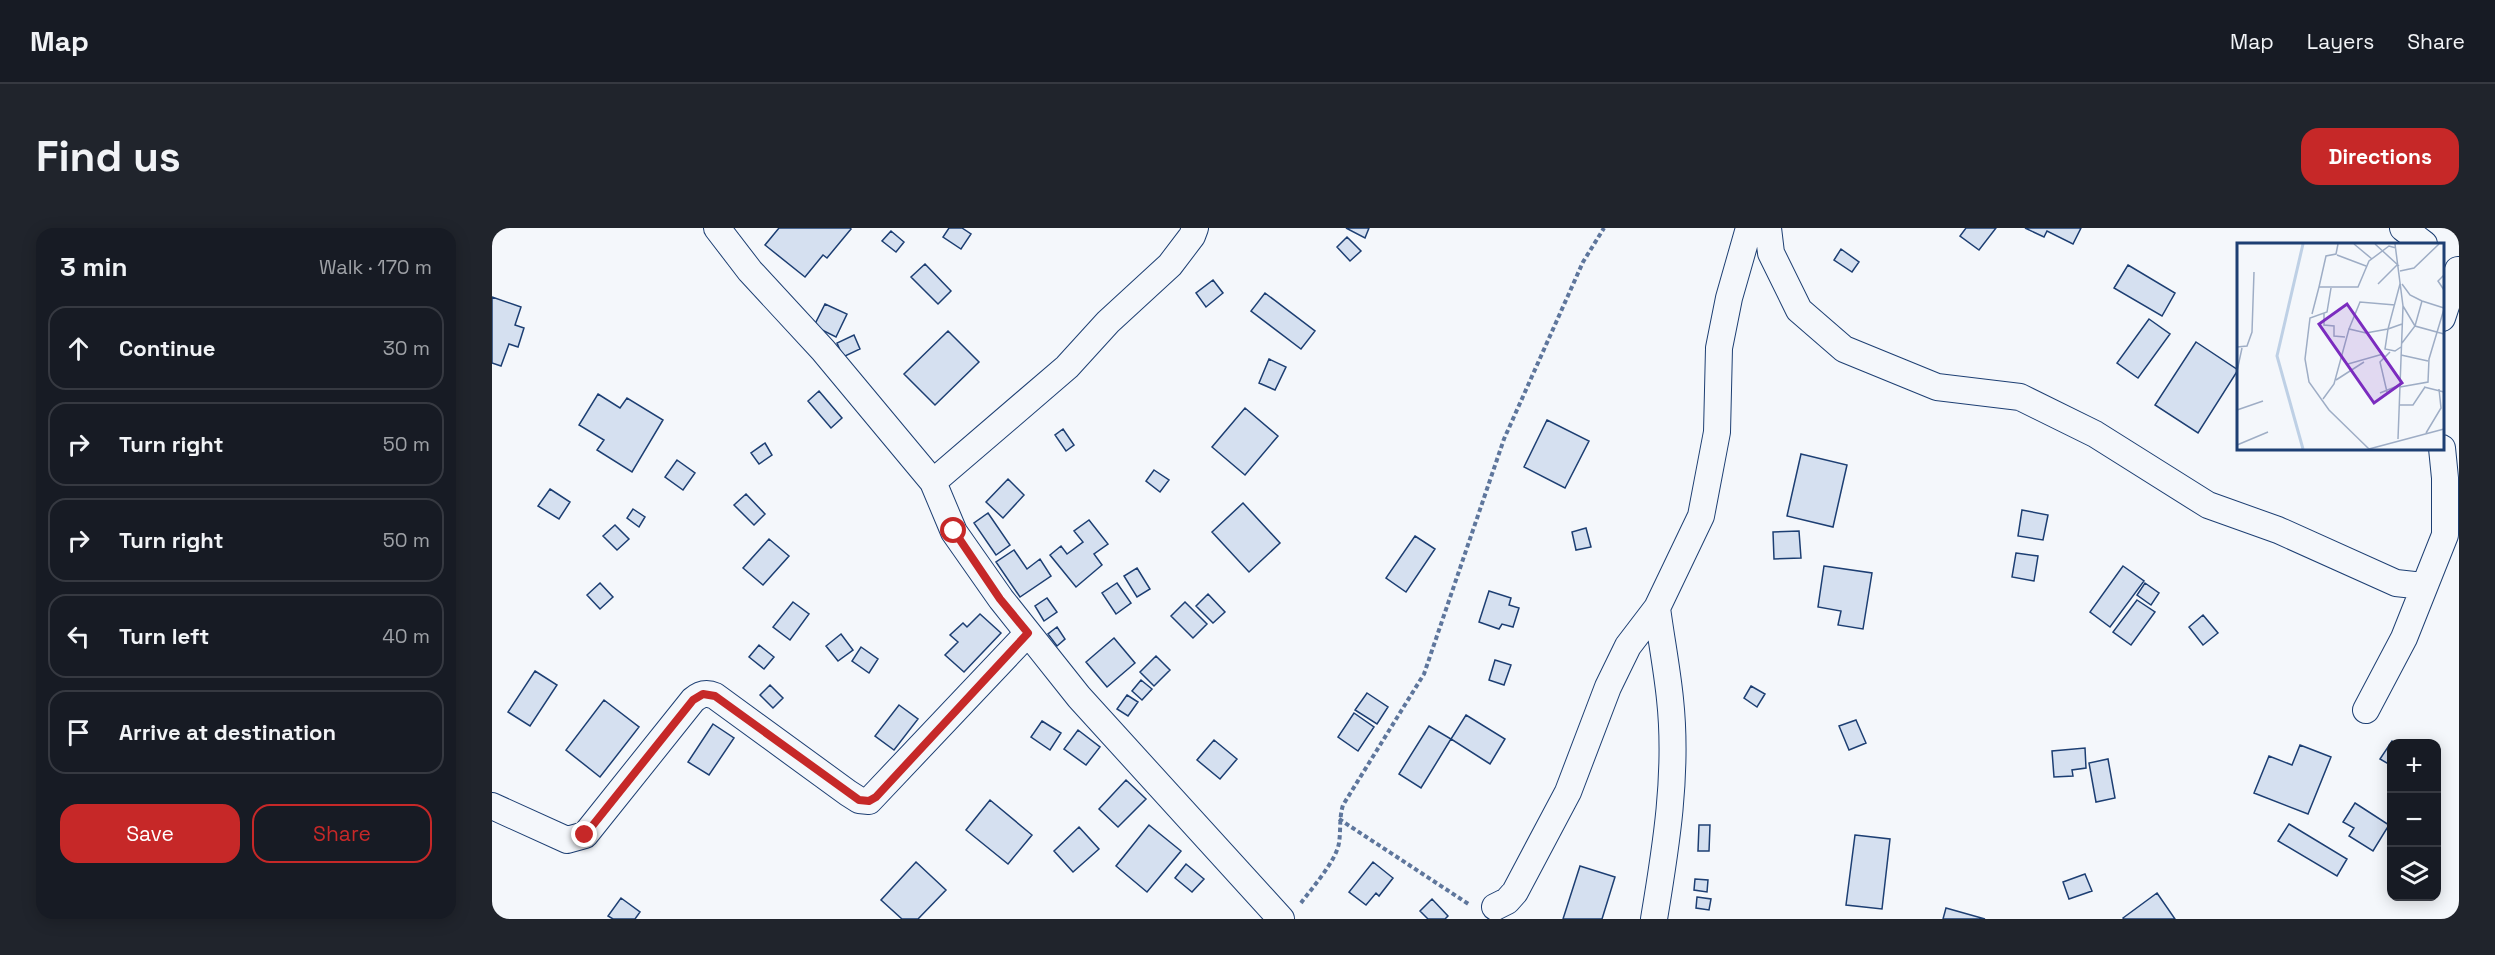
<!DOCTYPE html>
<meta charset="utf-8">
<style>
:root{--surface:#171b24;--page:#20242c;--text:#f1f3f6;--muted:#9ea1a6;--line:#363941;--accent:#c62828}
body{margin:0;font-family:"Space Grotesk",sans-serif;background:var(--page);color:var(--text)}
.controls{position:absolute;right:18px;bottom:18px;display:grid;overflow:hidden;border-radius:12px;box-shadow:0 3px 15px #0003}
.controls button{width:54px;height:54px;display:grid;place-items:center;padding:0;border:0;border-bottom:2px solid var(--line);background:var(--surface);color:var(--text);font:30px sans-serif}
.stop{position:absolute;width:18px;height:18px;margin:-14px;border:4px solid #c62828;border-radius:50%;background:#fff}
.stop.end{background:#c62828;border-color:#fff;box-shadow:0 2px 6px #0008}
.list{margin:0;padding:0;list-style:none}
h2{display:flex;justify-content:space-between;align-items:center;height:78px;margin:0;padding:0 24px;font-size:26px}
h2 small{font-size:20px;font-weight:400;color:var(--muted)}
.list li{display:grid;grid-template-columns:39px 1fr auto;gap:18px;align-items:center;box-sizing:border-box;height:84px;margin:0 12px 12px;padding:0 12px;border:2px solid var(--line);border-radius:18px}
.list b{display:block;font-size:22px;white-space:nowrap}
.list em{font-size:20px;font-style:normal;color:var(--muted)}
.actions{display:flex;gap:12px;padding:18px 24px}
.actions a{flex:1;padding:14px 0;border:2px solid var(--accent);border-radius:18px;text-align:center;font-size:21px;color:var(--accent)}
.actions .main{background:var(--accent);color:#fff}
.icon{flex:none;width:33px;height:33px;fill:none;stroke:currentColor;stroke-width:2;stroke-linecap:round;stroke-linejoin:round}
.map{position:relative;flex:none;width:1967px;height:691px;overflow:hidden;border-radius:18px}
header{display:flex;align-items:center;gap:36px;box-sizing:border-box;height:84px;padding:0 30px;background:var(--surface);border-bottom:2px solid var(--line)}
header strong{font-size:28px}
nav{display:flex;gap:33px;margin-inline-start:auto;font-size:21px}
.intro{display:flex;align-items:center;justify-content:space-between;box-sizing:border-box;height:144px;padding:0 36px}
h1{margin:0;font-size:42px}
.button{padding:15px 27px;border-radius:18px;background:var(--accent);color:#fff;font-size:21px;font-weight:700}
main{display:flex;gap:36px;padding:0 36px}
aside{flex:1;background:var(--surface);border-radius:18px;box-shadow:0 3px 15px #0003}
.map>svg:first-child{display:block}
.building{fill:#d5e0f0;stroke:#1d3f73;stroke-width:1.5}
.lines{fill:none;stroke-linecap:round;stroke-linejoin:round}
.street-casing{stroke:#1d3f73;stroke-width:28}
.path{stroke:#5e769c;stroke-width:4;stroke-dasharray:4.5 3;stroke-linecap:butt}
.street{stroke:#f4f7fb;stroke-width:26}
.route{stroke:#c62828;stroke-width:8}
.inset-river{fill:none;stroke:#bed0e5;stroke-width:3}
.inset-road{fill:none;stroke:#9eadc5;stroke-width:1.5}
.view{fill:#7b2cbf;fill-opacity:0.15;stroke:#7b2cbf;stroke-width:3}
.inset-edge{fill:none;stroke:#1d3f73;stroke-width:3}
</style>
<header>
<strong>Map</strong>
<nav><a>Map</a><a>Layers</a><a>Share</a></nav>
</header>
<div class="intro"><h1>Find us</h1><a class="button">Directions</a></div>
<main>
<aside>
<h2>3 min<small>Walk · 170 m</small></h2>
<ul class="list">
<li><svg class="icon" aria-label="ahead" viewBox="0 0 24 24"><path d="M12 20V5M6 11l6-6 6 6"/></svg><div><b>Continue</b></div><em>30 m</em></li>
<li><svg class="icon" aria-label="right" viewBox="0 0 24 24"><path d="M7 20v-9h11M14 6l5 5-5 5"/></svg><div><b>Turn right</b></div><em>50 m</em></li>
<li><svg class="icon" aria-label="right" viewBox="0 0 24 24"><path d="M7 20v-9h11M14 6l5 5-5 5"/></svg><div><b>Turn right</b></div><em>50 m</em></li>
<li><svg class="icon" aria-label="left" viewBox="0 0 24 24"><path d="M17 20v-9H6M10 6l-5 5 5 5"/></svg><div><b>Turn left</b></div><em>40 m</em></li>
<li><svg class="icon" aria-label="arrive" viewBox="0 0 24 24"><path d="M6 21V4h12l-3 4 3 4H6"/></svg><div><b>Arrive at destination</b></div></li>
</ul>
<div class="actions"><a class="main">Save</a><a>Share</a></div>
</aside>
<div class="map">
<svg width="1967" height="691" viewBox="0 0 1967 691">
<rect width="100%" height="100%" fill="#f4f7fb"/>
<path class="building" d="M 287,0 L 358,0 L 359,1 L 335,30 L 331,27 L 313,49 L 273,17 Z
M 457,0 L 470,0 L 479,6 L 469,21 L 451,9 Z
M 854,0 L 877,0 L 873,10 Z
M 1474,0 L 1504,0 L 1487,22 L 1468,8 Z
M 1533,0 L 1589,0 L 1581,16 L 1555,3 L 1552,9 Z
M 399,3 L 412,14 L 404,24 L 390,13 Z
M 855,9 L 869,23 L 858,33 L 845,19 Z
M 1349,21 L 1367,34 L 1360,44 L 1342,32 Z
M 433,36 L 459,63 L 446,76 L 419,49 Z
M 1636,37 L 1683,65 L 1670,88 L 1622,60 Z
M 721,52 L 731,65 L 714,79 L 704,65 Z
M 773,65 L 823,103 L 809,121 L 759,83 Z
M 0,69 L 29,79 L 23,97 L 32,100 L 26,119 L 17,116 L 9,138 L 0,135 Z
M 333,76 L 355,86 L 344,109 L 322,98 Z
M 1657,91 L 1678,106 L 1646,150 L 1625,135 Z
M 456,103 L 487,134 L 443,177 L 412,146 Z
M 362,107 L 368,121 L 351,129 L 345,115 Z
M 1704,114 L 1746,142 L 1706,205 L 1663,177 Z
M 777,131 L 794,139 L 783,162 L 767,155 Z
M 327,163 L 350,190 L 339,200 L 316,173 Z
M 106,166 L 128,180 L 135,170 L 171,192 L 140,244 L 105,222 L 112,212 L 87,197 Z
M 753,180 L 786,208 L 753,247 L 720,219 Z
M 1055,192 L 1097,213 L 1073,260 L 1032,239 Z
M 571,201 L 582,217 L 574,223 L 563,207 Z
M 273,215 L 280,227 L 267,236 L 259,225 Z
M 1309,226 L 1355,237 L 1341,299 L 1295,288 Z
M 185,232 L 203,245 L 191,262 L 173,249 Z
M 662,242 L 677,252 L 668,264 L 654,253 Z
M 516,251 L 532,267 L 511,290 L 494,274 Z
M 58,261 L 78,274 L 67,291 L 46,278 Z
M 254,266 L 273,286 L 262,297 L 242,277 Z
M 751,275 L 788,315 L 757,344 L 720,304 Z
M 141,281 L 153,289 L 147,299 L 135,290 Z
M 1530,282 L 1556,287 L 1551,312 L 1526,308 Z
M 496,285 L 518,317 L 504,327 L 482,295 Z
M 597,292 L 616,316 L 602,326 L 610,337 L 584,359 L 558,327 L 569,318 L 575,326 L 591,314 L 582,303 Z
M 123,297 L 137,311 L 125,322 L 111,308 Z
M 1094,300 L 1099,319 L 1084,322 L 1080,304 Z
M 1307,303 L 1309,330 L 1282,331 L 1281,304 Z
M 923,308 L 943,321 L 914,364 L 894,350 Z
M 277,311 L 297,328 L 271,357 L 251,340 Z
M 522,322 L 535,341 L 548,331 L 559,348 L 528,369 L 504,334 Z
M 1524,325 L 1546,328 L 1542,353 L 1520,349 Z
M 1332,338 L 1380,345 L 1371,401 L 1346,397 L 1349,383 L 1326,379 Z
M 1631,338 L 1652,353 L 1618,399 L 1598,384 Z
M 645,340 L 658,361 L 645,369 L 632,348 Z
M 108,355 L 121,369 L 108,381 L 95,367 Z
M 625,355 L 639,375 L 624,386 L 610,365 Z
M 1653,355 L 1667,365 L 1659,377 L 1645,367 Z
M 997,363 L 1019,370 L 1017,377 L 1027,380 L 1021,399 L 1010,396 L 1007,401 L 987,394 Z
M 716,366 L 733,384 L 721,395 L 704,378 Z
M 555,370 L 565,384 L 552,393 L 543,378 Z
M 1645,372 L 1663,384 L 1639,417 L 1621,404 Z
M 301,374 L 317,386 L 298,412 L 281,399 Z
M 693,374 L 715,396 L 701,410 L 679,388 Z
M 488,386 L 509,405 L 472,444 L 453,427 L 466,414 L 458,407 L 471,395 L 475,399 Z
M 1711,387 L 1726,405 L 1711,417 L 1697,399 Z
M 565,399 L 573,411 L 565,418 L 556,406 Z
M 349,406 L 361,422 L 346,433 L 334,418 Z
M 622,410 L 643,435 L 615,459 L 594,434 Z
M 267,417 L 282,429 L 272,441 L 257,429 Z
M 369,419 L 386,431 L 377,445 L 360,433 Z
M 664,428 L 678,442 L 662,458 L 648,444 Z
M 1003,432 L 1019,437 L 1012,457 L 997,452 Z
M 43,443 L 65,457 L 38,498 L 16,484 Z
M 649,452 L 660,461 L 650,472 L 640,463 Z
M 278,457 L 291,470 L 281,480 L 268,467 Z
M 1259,458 L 1273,466 L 1265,479 L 1252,470 Z
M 875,465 L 896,479 L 885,496 L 863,482 Z
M 635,467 L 646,474 L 636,488 L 625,481 Z
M 112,472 L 147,499 L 108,549 L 74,522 Z
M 407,477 L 426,491 L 402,522 L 383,508 Z
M 862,485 L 882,499 L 866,523 L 846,509 Z
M 974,487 L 1013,511 L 998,536 L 959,511 Z
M 1364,492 L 1374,515 L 1357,522 L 1347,498 Z
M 550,493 L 569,505 L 558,522 L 539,509 Z
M 221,496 L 242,510 L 217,547 L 196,534 Z
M 937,498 L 959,511 L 929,560 L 907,546 Z
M 586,502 L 608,519 L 594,537 L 572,521 Z
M 722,512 L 745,531 L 728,551 L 705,532 Z
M 1900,513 L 1904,516 L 1900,516 L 1900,538 L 1888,531 Z
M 1808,517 L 1839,529 L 1816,586 L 1762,565 L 1777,528 L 1800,537 Z
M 1593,520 L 1594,540 L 1580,542 L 1581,548 L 1562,549 L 1560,523 Z
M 1616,531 L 1623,570 L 1604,574 L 1597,535 Z
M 634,552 L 654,571 L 626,599 L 607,581 Z
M 498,572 L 540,607 L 516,636 L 474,602 Z
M 1863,575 L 1897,597 L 1881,623 L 1857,608 L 1862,600 L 1851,594 Z
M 1797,596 L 1855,631 L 1845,648 L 1786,613 Z
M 657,597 L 689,623 L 655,664 L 624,638 Z
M 1207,597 L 1218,597 L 1217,623 L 1206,623 Z
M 587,599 L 607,621 L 581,644 L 562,623 Z
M 1363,607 L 1398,611 L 1390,681 L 1354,677 Z
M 424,634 L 454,662 L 426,691 L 410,691 L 389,672 Z
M 881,634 L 901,650 L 887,668 L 884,665 L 874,677 L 857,664 Z
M 694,636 L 712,651 L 700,664 L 683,650 Z
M 1088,638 L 1123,649 L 1110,691 L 1071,691 Z
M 1593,646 L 1600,663 L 1577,671 L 1571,654 Z
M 1203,651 L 1216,652 L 1215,664 L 1202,662 Z
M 1665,665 L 1683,691 L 1632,691 L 1631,690 Z
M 1205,669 L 1219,671 L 1217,682 L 1204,680 Z
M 129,670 L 148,684 L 143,691 L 121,691 L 116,688 Z
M 940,671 L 956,688 L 953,691 L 936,691 L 928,683 Z
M 1454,680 L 1493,691 L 1451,691 Z"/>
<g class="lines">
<g class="street-casing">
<path id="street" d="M 225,0 L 258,43 L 331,122 L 441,254
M 703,0 L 700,8 L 678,37 L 616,94 L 575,139 L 441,254 L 462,304 L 509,371 L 587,469 L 789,691
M 1276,0 L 1279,25 L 1307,82 L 1352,121 L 1445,159 L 1528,169 L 1603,206 L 1716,277 L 1786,302 L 1904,355 L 1931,358
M 1911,0 L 1932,16
M 1950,90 L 1966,42
M 1874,482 L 1912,410 L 1953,307 L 1953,250 L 1950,220
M 0,578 L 75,612 L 93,607 L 201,472 C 208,466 214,464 223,468 L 356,565 L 367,572 L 377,573 L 536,405
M 1003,679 L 1015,673 L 1023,664 L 1076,564 L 1116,459 L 1136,418 L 1165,380 L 1209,288 L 1225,204 L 1227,120 L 1237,70 L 1257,0
M 1162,691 C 1174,619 1186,545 1178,471 C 1175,441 1169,410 1165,380"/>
</g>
<path class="path" d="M 847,591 L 978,677
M 809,675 C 820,660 844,633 847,615 C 849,602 847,590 851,577 L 932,446 L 1012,211 L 1091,34 L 1112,0"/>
<use href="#street" class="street"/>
</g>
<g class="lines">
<path class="route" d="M 93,607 L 201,472 L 211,466 L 223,468 L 367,572 L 377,573 L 384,569 L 536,405 L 508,371 L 462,303"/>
</g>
<g transform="translate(1745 15)">
<rect width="207" height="207" fill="#f4f7fb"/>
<path class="inset-river" d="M 66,1 L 40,113 L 66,206"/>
<path class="inset-road" d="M 101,1 L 99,11 L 89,13 L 82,44 L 121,44 L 132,18 L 152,3 L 159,5M 117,1 L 135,16M 138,1 L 162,23M 158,1 L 166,63 L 161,196M 100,12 L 129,23M 163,28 L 177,25 L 202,1M 207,32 L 201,38 L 207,47M 141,41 L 160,22M 163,41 L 151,86 L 165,81M 165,41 L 173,52 L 185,58M 94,45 L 90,69 L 73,75 L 68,116 L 72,139 L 92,167 L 132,206M 166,63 L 178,83 L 207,91M 87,70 L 87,82 L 97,83 L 97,93 L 108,94M 75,71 L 82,44M 112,86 L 123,59 L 158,62M 165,100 L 178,83 L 185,58 L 207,65M 0,104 L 10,103 L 15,89 L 17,29M 164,112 L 191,118M 111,121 L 146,111M 0,128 L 5,105M 99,137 L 127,119M 163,144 L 191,139 L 192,116 L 207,66M 187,144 L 207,149M 150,149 L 143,119 L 153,109M 143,150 L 163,142M 86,156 L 97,141 L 112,86 L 129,90 L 151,86 L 148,106 L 158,108 L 164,104M 162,162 L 176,162 L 188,144M 0,167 L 26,158M 189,190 L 204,165 L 202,146M 0,202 L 31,189M 132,206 L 207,186"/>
<path class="view" d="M 110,61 L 165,140 L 137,160 L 82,81 Z"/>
<rect width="207" height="207" class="inset-edge"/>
</g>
</svg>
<div class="controls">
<button>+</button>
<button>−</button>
<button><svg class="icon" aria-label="layers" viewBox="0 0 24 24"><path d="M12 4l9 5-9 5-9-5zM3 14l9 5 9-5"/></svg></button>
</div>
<div class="stop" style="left:462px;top:303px"></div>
<div class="stop end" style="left:93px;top:607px"></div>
</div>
</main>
